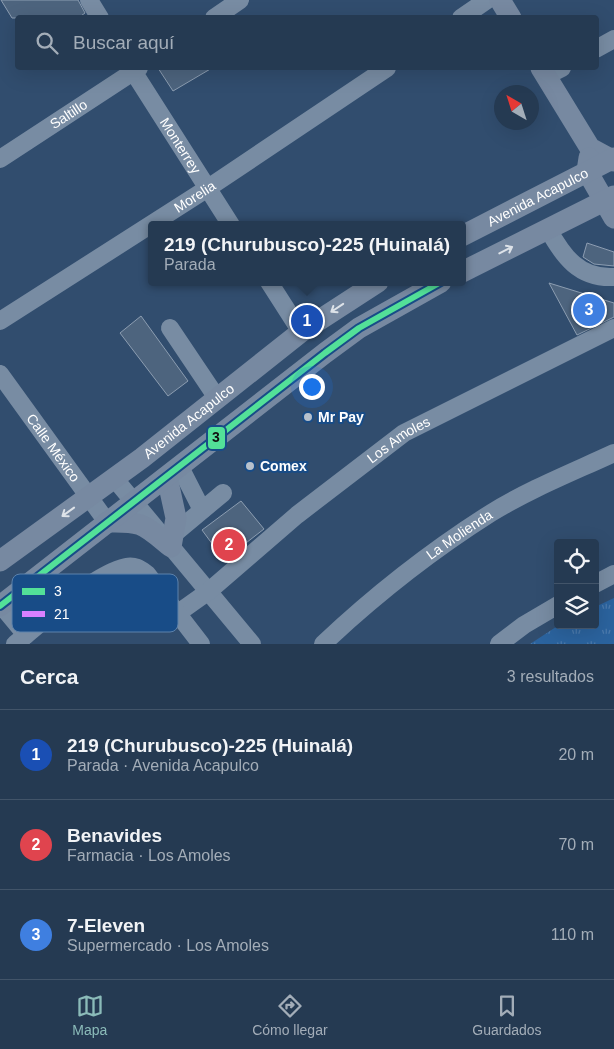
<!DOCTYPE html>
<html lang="es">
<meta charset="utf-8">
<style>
:root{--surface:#253a52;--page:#2d4159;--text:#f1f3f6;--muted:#a3adb8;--line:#425469;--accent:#8bbbb9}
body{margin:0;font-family:Helvetica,sans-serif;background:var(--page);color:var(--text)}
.controls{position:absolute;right:15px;bottom:15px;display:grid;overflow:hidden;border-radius:5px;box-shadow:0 5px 20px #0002}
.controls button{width:45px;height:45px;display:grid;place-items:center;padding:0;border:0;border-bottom:1px solid var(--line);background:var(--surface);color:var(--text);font:25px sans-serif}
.compass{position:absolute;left:494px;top:85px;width:45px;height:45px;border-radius:50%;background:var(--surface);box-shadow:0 5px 20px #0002;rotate:321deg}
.you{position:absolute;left:311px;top:386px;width:18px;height:18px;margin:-12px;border:4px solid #fff;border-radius:50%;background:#1a73e8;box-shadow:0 0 0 8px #1a73e833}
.badge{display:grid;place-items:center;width:32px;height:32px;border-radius:50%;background:var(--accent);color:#fff;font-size:16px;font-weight:700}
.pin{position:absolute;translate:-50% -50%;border:2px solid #fff;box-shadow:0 1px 5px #0006}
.popup{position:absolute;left:148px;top:221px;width:318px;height:65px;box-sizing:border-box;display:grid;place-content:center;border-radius:5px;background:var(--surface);filter:drop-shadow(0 1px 4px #0005);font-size:16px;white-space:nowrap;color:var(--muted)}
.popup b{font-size:19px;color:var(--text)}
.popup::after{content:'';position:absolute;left:50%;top:100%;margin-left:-10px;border:10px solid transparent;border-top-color:var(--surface)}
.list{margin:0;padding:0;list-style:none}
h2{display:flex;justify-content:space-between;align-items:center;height:65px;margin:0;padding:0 20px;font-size:21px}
h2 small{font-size:16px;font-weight:400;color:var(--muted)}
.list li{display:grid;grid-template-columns:32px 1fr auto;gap:15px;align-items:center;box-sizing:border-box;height:90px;padding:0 20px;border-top:1px solid var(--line)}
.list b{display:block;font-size:19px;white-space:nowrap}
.list p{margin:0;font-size:16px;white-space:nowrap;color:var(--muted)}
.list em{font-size:16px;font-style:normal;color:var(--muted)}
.icon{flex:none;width:28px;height:28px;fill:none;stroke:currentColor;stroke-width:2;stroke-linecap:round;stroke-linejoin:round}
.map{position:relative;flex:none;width:614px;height:644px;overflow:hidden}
.search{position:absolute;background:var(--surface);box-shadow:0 5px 20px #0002;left:15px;right:15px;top:15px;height:55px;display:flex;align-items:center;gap:12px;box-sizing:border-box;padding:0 18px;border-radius:5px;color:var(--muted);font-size:19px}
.sheet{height:335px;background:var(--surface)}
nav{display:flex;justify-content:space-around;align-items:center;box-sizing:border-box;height:70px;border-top:1px solid var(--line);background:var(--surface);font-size:14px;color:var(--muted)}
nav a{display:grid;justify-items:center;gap:2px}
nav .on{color:var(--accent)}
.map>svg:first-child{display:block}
.grass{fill:url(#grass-tufts)}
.building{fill:#4d647e;stroke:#8c9db1}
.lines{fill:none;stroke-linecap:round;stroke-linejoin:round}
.minor{stroke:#788ca3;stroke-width:18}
.major{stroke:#7789a1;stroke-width:21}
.bus-1-casing{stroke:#184c87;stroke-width:10}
.bus-1{stroke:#53e098;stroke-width:6}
.oneway{stroke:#dde2e8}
.poi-dot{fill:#b7c1cc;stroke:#184c87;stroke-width:2}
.labels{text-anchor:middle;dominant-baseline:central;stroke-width:4;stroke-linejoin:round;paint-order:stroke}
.street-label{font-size:14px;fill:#fff;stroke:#184c87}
.poi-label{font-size:14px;font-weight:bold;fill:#fff;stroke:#184c87;text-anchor:start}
.key{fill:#184c87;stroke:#5d82ab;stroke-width:1}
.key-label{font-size:14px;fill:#fff}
.line-badge{stroke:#184c87;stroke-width:2}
.pale-badge-label{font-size:14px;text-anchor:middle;font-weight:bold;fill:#111}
</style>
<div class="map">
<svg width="614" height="644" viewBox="0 0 614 644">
<defs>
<pattern id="grass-tufts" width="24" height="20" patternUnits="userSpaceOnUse" patternTransform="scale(1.25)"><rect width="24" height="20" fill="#2b639e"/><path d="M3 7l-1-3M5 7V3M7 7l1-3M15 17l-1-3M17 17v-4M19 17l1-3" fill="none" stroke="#4b7aad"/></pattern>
</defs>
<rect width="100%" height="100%" fill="#314d6e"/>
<path class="grass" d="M 614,598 L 614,644 L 530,644 L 559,625 L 595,625 L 595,607 Z"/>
<path class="building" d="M 1,0 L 78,0 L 85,13 L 78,18 L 12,18 Z
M 158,68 L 212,68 L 173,91 Z
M 587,243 L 614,252 L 614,266 L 594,264 L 583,257 Z
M 549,283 L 614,303 L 614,317 L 577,335 Z
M 141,316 L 188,381 L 168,396 L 120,333 Z
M 241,501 L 264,529 L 224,560 L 202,530 Z"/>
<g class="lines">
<g class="minor">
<path d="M 89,0 L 100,18"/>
<path d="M 214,18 L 240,0"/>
<path d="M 461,18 L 487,0"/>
<path d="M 596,49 L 614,39"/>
<path id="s1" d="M 131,68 L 231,225"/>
<path d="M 546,76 L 562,68"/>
<path id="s2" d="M 0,159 L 139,68"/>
<path d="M 548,229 C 563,256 579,279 614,277"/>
<path d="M 269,282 L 301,332"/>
<path id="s3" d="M 0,321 L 208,188 L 387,68"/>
<path d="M 170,328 L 217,398"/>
<path id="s4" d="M 0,374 L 107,522"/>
<path d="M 180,467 L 202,510"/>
<path d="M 114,478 L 252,644"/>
<path d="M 175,533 L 223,493"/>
<path d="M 595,584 L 614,574"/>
<path d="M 1,605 L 26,635"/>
<path id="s5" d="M 178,613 L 209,591 L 297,515 L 404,433 L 614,328"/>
<path d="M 15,644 C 42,623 93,574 126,567 C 135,565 140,569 147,574 L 201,644"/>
<path id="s6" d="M 323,644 C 374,596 431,551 491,513 C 530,489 573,472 614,453"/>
<path d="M 499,644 L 524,625 L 558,605"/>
</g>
<g class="major">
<path d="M 500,0 L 511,18"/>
<path d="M 541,68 L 590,148 L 614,161"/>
<path d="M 589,158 L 587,171 L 614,218"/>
<path id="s7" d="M 462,236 L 614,158"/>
<path d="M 462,272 L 614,196"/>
<path d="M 107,522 C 143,521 143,524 171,547 L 176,518 L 167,477"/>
<path id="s8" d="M 0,561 L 142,458 L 301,332 L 378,282"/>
<path d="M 0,606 L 325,353 L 359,328 L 441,282"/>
</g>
<g class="bus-1-casing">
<path id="bus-1" d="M 0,606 L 325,353 L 359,328 L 441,282"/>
</g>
<use href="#bus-1" class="bus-1"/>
</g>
<defs><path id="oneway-shaft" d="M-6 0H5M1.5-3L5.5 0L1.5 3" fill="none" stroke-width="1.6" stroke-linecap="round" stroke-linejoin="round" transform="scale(1.25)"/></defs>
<g class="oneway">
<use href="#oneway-shaft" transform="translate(506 250) rotate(-27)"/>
<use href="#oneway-shaft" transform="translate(337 308) rotate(146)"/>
<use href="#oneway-shaft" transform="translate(68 512) rotate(144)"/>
</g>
<g class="poi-dot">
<circle cx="308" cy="417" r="5"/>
<circle cx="250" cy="466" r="5"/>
</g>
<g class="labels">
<g class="street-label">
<text stroke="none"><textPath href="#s2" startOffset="82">Saltillo</textPath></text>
<text stroke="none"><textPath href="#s1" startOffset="92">Monterrey</textPath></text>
<text stroke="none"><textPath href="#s3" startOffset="231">Morelia</textPath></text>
<text stroke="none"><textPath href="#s7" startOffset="85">Avenida Acapulco</textPath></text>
<text stroke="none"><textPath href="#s8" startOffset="235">Avenida Acapulco</textPath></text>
<text stroke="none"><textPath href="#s5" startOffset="281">Los Amoles</textPath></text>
<text stroke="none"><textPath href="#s4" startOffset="91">Calle México</textPath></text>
<text stroke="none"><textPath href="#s6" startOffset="175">La Molienda</textPath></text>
</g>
<g class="poi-label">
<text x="318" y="417">Mr Pay</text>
<text x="260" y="466">Comex</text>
</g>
</g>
<rect x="12" y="574" width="166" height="58" rx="8" class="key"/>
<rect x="22" y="588" width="23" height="7" fill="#53e098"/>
<rect x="22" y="611" width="23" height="6" fill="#d880ff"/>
<g class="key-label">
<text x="54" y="596">3</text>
<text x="54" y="619">21</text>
</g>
<rect class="line-badge" x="207" y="426" width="19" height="24" rx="5" fill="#53e098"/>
<g class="pale-badge-label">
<text x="216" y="442">3</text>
</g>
</svg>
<div class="controls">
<button><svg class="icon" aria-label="locate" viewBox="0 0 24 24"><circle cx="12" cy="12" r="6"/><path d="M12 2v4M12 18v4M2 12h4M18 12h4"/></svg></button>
<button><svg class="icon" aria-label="layers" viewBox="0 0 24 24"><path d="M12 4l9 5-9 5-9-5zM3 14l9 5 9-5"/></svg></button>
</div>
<svg class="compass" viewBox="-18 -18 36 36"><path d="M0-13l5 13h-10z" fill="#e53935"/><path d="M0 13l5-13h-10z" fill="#a3adb8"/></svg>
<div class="you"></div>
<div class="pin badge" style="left:307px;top:321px;background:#1a4fb4">1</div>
<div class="popup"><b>219 (Churubusco)-225 (Huinalá)</b>Parada</div>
<div class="pin badge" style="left:229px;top:545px;background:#e0444e">2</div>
<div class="pin badge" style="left:589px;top:310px;background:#3f7fe0">3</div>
<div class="search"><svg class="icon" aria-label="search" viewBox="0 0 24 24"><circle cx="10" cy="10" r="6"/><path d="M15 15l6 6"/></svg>Buscar aquí</div>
</div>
<section class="sheet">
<h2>Cerca<small>3 resultados</small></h2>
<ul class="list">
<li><span class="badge" style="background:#1a4fb4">1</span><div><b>219 (Churubusco)-225 (Huinalá)</b><p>Parada · Avenida Acapulco</p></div><em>20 m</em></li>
<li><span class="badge" style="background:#e0444e">2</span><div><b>Benavides</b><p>Farmacia · Los Amoles</p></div><em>70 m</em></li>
<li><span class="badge" style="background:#3f7fe0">3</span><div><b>7-Eleven</b><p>Supermercado · Los Amoles</p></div><em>110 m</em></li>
</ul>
</section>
<nav>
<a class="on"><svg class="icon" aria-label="map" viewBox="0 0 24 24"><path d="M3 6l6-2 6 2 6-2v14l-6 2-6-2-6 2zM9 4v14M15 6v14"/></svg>Mapa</a>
<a><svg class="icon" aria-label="directions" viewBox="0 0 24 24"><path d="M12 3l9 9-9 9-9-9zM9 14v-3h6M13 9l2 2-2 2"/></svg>Cómo llegar</a>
<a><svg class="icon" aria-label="saved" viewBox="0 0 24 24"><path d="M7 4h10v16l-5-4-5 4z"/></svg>Guardados</a>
</nav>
